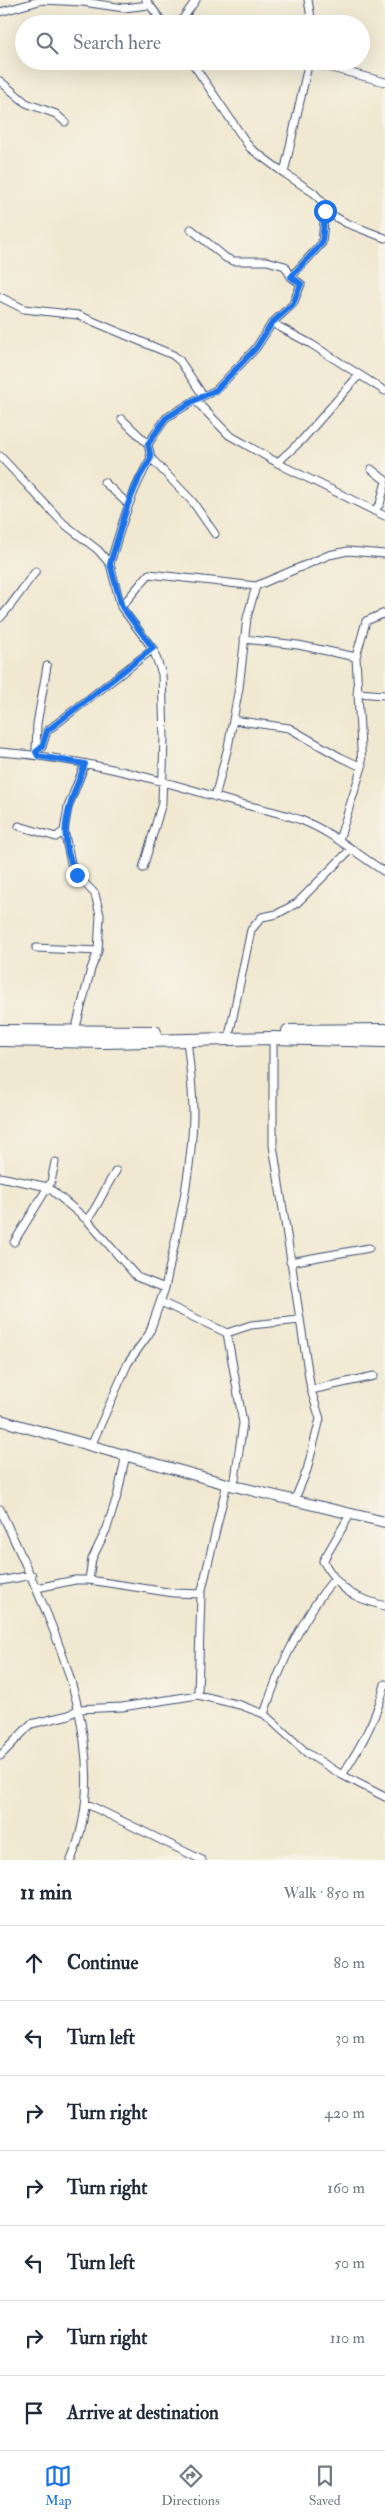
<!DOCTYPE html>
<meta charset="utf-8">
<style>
:root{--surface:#fff;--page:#f2f2f3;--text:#1f2937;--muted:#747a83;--line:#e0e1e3;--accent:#1a73e8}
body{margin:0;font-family:"IM FELL Double Pica",serif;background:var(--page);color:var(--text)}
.stop{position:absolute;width:15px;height:15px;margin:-11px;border:4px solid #1a73e8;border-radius:50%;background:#fff}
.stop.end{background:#1a73e8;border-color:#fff;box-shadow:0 1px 5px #0008}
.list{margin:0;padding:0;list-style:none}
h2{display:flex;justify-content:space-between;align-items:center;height:65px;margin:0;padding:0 20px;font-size:21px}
h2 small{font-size:16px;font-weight:400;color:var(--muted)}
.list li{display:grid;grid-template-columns:32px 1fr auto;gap:15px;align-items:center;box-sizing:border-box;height:75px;padding:0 20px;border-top:1px solid var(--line)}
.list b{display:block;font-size:19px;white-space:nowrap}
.list em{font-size:16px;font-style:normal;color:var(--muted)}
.icon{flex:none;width:28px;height:28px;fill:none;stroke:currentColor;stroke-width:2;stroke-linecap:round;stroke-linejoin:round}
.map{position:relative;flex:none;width:385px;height:1860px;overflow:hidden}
.search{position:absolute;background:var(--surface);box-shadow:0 5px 20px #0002;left:15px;right:15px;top:15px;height:55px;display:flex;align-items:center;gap:12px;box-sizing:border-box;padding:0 18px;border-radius:28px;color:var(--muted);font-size:19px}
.sheet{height:590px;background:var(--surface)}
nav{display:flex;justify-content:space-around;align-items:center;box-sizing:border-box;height:70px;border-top:1px solid var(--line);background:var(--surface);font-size:14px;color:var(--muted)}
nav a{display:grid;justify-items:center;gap:2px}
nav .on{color:var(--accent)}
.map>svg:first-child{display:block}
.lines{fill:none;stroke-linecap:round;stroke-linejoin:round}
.street-casing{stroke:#3b4b6f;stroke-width:9}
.secondary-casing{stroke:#3b4b6f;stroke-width:12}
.highway-casing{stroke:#3b4b6f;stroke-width:14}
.street{stroke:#fff;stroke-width:7}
.secondary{stroke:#fff;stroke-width:10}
.highway{stroke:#fff;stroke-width:12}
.route{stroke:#1a73e8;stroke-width:6}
</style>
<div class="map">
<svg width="385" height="1860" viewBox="0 0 385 1860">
<rect width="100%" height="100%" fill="#f7f3e8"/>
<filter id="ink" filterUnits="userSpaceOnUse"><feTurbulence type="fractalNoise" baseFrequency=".02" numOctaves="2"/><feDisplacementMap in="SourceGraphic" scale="10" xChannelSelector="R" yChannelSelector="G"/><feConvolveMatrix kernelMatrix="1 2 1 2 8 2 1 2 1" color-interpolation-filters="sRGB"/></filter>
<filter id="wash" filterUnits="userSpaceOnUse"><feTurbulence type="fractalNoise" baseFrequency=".0096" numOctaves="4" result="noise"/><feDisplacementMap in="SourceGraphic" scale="20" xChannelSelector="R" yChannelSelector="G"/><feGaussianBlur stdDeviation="1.12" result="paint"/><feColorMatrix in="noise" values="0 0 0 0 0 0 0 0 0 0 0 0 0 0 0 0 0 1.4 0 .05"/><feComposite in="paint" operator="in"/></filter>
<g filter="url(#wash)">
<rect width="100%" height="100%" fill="#f0e8d0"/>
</g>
<g filter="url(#ink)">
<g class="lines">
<g class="street-casing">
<path id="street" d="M 146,0 L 164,24
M 308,0 L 312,24
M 0,12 L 43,0 L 83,2 L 124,8 L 149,5
M 179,24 L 196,0
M 191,61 L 250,148 L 284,173
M 309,62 L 385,82
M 0,81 L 26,103 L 56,114 L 65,122
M 325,211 L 346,223 L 385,238
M 191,229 L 226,258 L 233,261 L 267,261 L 285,266 L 291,277
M 0,297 L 24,309 L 78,315 L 173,355 L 180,361 L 202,394 L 206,395
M 272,323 L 311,344 L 385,391
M 195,400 L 229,435 L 285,467 L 385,516
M 122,419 L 148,444
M 0,456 L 63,523 L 98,550 L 110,564 L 121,607 L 153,649 L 162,674 L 164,737 L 162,803 L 143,868
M 151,458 L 192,501 L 215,534
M 277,463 L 302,440 L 359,375
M 371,469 L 385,480
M 104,482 L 128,504
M 374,511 L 380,504 L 385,485
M 110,564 C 121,527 131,491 151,458 L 148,444 L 166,418 L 195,400 L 216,390 L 256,348 L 272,323 L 293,304 L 301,284 L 291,277 L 322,243 L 325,211 L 323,203 L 314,193 L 284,173 L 309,61
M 121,607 L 149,574 L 256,586 L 329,555 L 348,551 L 385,554
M 0,618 C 14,603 23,587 36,571
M 244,639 L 298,645 L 356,657
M 357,693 L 385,695
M 233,720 L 289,728 L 340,757 L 362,767
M 36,751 L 37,724 L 47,666
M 0,752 C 73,757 147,776 216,797 C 244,806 274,810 301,820 C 332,832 357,854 385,872
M 38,756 L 36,751 L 42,747 L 47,731 L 153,649
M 215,797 L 228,747 L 239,688 L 247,618 L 256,586
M 19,826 L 56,837 L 64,831
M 339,840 L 362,767 L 356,657 L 366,621 L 385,613
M 36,948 L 98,951
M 75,1031 L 91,969 L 98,951 L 100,915 L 95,894 L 77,875 L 71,863 L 64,831 L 68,807 L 85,764
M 230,1031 L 251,930 L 262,917 L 277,914 L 297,903 L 350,850
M 273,1038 L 273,1145 L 311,1390 L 320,1419 L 307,1470 L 295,1499
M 0,1177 L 48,1187 L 87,1220 L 137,1277 L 165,1288 C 177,1231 192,1174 193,1115 C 193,1090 190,1065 187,1040
M 87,1220 C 99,1205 105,1187 116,1171
M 14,1242 L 51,1182 L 55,1162
M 290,1262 L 369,1248
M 161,1302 L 227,1333 L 251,1325 L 300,1320
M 227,1333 L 243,1423 L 234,1486
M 311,1390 L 374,1376
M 91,1446 L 128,1363 L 149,1334 L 165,1288
M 0,1509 C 46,1611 119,1747 71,1860
M 351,1513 L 323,1561 C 341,1592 352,1597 385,1606
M 89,1580 L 92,1559 L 107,1528 L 118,1493 L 126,1454
M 0,1581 L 32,1575
M 37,1588 L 75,1580 L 89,1580 L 174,1593 L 201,1594
M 198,1695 L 201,1594 L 227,1483
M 264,1714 C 280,1665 301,1619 334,1579
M 0,1756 L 31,1724 L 69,1715 L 78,1709 L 122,1707 L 198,1695 L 240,1705 L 264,1714 L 307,1753 L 342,1775 L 385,1797
M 342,1775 C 361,1747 377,1717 385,1684
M 87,1804 L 202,1860"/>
</g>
<g class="secondary-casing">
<path id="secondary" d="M 0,1420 L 234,1486 L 385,1522"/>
</g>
<g class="highway-casing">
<path id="highway" d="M 0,1031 L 155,1032
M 288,1031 L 385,1030
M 0,1040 L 105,1042 L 273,1038 L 385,1041"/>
</g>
<use href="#street" class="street"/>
<use href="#secondary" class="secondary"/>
<use href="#highway" class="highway"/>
</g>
</g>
<g class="lines" filter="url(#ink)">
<path class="route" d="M 77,875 C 54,833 70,805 85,764 L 38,756 L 36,752 L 42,747 L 47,731 L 153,648 L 122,607 L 110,564 L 128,504 L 140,476 L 151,458 L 148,444 L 166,418 L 195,400 L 216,390 L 256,348 L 272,323 L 293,304 L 301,284 L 291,277 L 322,243 L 325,211"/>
</g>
</svg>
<div class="stop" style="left:325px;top:211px"></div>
<div class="stop end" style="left:77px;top:875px"></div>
<div class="search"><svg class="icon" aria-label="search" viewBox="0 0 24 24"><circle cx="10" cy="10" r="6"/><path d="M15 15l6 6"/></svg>Search here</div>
</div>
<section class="sheet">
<h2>11 min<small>Walk · 850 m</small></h2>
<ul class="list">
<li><svg class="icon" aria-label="ahead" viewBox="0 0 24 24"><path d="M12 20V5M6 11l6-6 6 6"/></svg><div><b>Continue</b></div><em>80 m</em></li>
<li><svg class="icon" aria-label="left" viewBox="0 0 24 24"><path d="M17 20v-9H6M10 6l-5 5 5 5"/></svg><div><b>Turn left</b></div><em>30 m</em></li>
<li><svg class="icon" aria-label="right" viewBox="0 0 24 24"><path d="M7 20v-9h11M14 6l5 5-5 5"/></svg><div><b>Turn right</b></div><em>420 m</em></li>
<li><svg class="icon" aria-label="right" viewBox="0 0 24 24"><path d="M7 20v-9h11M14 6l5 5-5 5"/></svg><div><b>Turn right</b></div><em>160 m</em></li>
<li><svg class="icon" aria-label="left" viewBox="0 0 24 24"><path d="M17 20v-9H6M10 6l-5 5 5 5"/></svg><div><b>Turn left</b></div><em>50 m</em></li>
<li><svg class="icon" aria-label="right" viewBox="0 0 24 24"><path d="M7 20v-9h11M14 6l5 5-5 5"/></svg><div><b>Turn right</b></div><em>110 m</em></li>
<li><svg class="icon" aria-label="arrive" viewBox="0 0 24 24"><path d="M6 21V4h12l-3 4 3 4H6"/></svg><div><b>Arrive at destination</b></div></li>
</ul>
</section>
<nav>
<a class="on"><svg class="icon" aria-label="map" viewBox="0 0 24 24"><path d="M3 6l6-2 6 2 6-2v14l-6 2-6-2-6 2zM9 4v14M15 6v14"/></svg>Map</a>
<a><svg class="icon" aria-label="directions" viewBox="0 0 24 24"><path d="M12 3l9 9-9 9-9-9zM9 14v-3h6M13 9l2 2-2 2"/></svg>Directions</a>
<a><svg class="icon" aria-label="saved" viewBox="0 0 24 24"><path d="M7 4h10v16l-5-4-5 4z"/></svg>Saved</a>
</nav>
